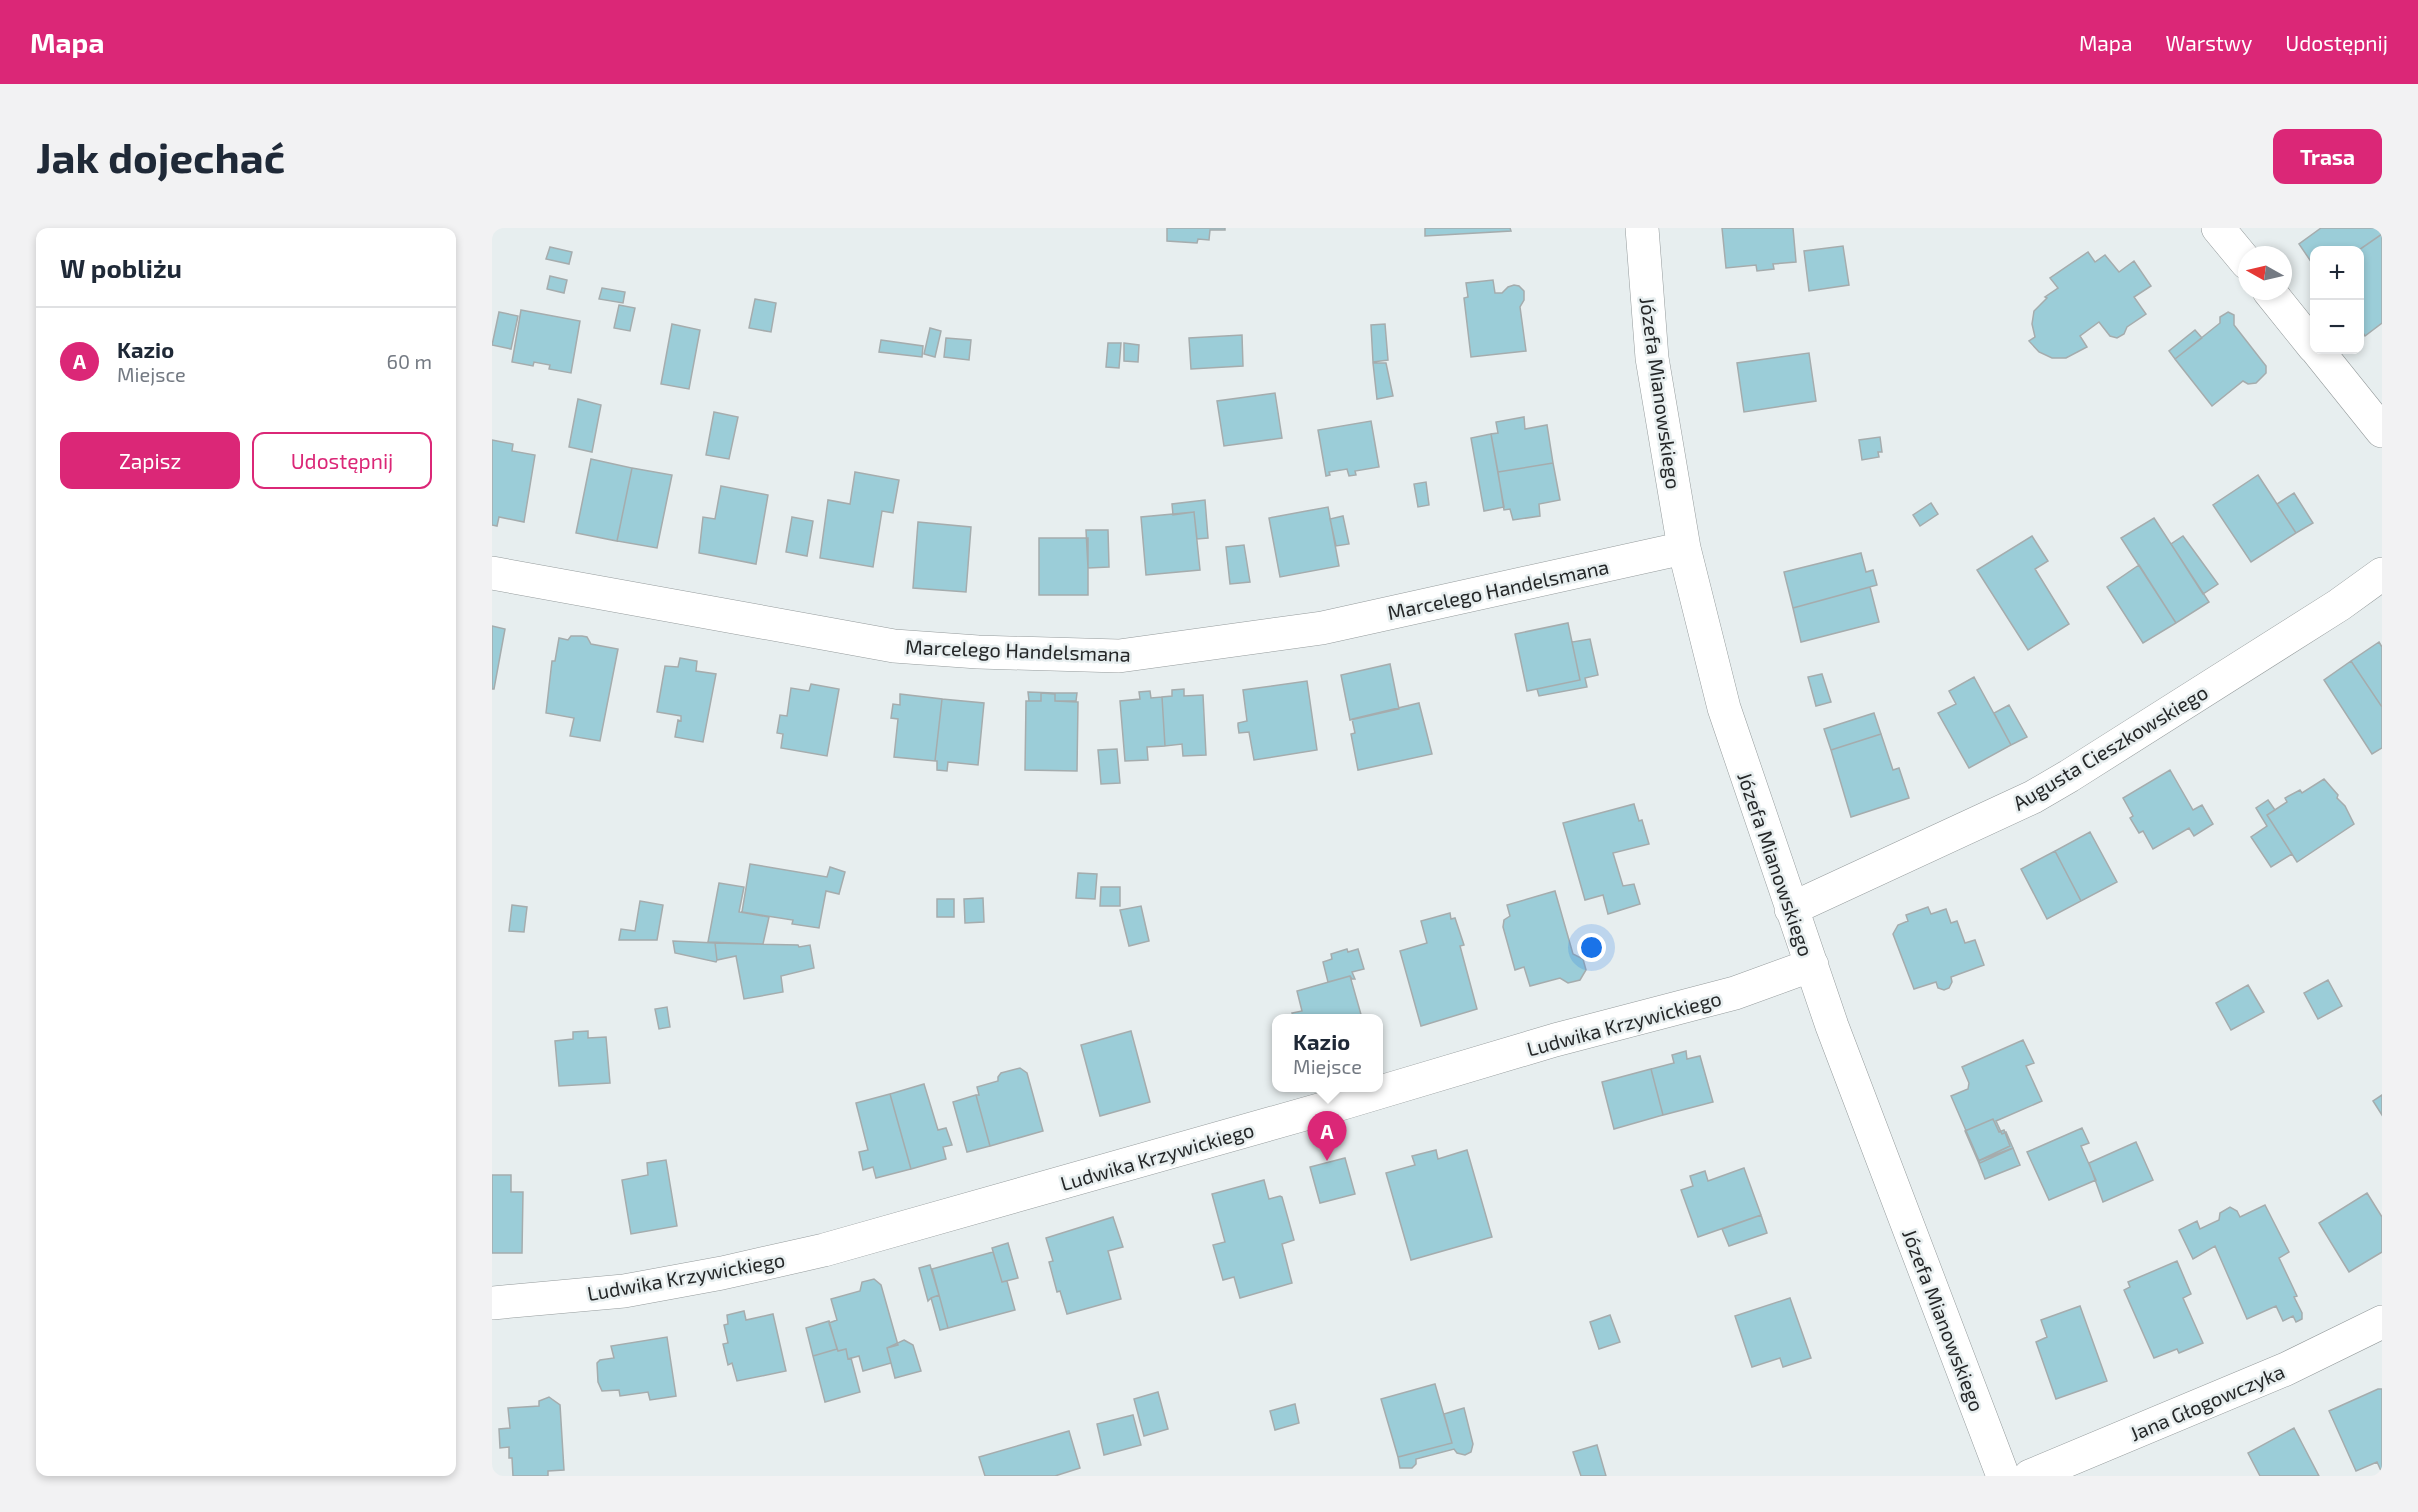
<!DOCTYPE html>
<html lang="pl">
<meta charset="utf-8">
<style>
:root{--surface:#fff;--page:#f2f2f3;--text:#1f2937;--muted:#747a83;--line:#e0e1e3;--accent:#db2777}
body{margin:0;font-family:"Exo 2",sans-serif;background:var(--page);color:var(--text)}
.controls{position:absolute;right:18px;top:18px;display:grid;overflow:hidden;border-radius:12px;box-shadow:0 3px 9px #0003}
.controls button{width:54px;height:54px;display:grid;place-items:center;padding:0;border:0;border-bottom:2px solid var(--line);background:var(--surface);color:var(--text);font:30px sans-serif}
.compass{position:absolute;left:1746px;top:18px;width:54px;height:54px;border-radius:50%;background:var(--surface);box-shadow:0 3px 9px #0003;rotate:278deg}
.you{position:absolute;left:1100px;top:720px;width:21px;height:21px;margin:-15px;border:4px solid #fff;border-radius:50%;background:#1a73e8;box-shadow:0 0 0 9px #1a73e833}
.badge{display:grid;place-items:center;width:39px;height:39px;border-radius:50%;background:var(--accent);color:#fff;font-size:20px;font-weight:700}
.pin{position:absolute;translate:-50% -50px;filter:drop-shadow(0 2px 3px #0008)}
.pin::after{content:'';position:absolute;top:32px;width:21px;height:18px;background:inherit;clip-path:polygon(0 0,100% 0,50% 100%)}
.popup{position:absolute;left:780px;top:786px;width:111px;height:78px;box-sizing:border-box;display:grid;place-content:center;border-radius:12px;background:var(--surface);filter:drop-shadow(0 2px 4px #0005);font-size:20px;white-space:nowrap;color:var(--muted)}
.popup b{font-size:22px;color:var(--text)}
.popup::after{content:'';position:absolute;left:50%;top:100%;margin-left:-12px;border:12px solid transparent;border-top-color:var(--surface)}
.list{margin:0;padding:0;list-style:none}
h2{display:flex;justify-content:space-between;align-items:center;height:78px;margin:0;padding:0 24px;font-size:26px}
h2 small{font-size:20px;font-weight:400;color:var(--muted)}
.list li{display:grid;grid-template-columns:39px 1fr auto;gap:18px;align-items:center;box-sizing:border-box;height:108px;padding:0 24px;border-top:2px solid var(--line)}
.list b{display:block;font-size:22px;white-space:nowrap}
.list p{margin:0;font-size:20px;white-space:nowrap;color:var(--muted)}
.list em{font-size:20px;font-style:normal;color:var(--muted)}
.actions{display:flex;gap:12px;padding:18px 24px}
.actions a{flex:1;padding:14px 0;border:2px solid var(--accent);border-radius:12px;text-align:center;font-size:21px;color:var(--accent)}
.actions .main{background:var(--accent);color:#fff}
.map{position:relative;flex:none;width:1890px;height:1248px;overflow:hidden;border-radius:12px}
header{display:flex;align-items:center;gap:36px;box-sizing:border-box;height:84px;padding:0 30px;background:var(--accent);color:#fff}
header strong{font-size:28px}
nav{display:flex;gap:33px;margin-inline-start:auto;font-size:21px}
.intro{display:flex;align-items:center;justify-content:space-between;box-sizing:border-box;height:144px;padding:0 36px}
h1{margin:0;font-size:42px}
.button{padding:15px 27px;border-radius:12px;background:var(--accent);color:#fff;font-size:21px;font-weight:700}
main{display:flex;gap:36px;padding:0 36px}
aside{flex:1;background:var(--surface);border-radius:12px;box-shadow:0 3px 9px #0003}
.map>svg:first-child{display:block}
.building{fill:#9bcdd8;stroke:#a5acad;stroke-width:1.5}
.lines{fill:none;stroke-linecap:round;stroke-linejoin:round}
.minor-casing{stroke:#959b9c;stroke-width:34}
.minor{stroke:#fff;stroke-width:33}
.labels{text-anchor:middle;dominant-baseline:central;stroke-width:5;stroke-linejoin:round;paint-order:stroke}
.street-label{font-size:20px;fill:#252728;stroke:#e7eeef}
</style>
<header>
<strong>Mapa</strong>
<nav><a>Mapa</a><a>Warstwy</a><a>Udostępnij</a></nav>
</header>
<div class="intro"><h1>Jak dojechać</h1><a class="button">Trasa</a></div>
<main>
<aside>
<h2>W pobliżu<small></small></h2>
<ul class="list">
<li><span class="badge">A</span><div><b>Kazio</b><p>Miejsce</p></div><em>60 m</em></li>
</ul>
<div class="actions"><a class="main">Zapisz</a><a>Udostępnij</a></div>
</aside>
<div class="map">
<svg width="1890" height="1248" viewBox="0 0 1890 1248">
<rect width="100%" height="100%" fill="#e7eeef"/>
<path class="building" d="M 675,0 L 733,0 L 733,2 L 718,2 L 717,12 L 706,11 L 705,15 L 675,13 Z
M 933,0 L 1018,0 L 1019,3 L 933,8 Z
M 1230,0 L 1301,0 L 1304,34 L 1281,36 L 1282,41 L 1265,43 L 1264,37 L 1234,40 Z
M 1829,0 L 1890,0 L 1890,6 L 1867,22 L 1822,22 L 1822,38 L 1807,16 Z
M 1890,6 L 1890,95 L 1873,108 L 1868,100 L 1867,22 Z
M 1351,18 L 1357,57 L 1317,63 L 1312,23 Z
M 58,19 L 80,24 L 77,36 L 54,31 Z
M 1596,24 L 1603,34 L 1613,27 L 1627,44 L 1642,33 L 1659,58 L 1642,69 L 1654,86 L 1635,99 L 1632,106 L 1625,110 L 1618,108 L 1607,94 L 1588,108 L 1595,119 L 1574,130 L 1560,130 L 1547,124 L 1537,113 L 1543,109 L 1540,96 L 1542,83 L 1555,70 L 1553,69 L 1566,60 L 1558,50 Z
M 58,48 L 75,52 L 72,65 L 55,61 Z
M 1001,52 L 1003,65 L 1010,65 L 1016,59 L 1022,57 L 1027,58 L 1032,63 L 1032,72 L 1028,79 L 1034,123 L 979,129 L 972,70 L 976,69 L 974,55 Z
M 110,60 L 133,64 L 131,75 L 107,71 Z
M 263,71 L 284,75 L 279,104 L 257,100 Z
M 127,77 L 143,80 L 138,103 L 122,100 Z
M 29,82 L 88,93 L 79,145 L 57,141 L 58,137 L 42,134 L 41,138 L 20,134 Z
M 7,84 L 26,88 L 19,121 L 0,117 Z
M 1736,84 L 1742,87 L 1742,97 L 1774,138 L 1774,145 L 1764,155 L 1756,156 L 1751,153 L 1720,178 L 1683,131 L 1728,95 L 1728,89 Z
M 180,96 L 208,102 L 197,161 L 169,156 Z
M 893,96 L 896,132 L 881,134 L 879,97 Z
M 438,100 L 449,103 L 443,129 L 432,126 Z
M 1703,102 L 1710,110 L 1683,131 L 1677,123 Z
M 750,107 L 751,138 L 699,141 L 697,110 Z
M 454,110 L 479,112 L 477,132 L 452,129 Z
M 389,112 L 431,118 L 430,129 L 387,124 Z
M 616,115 L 629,115 L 627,140 L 614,139 Z
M 632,115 L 647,117 L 646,134 L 632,133 Z
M 1317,125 L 1324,173 L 1252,184 L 1245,135 Z
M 881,135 L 894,135 L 901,168 L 885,171 Z
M 783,165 L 790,210 L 732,218 L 725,173 Z
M 86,171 L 109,177 L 100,224 L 77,219 Z
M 222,184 L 246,189 L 237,231 L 214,227 Z
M 1032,189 L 1033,201 L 1055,197 L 1061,235 L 1006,244 L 999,206 L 1006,205 L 1004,194 Z
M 879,193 L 887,239 L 863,243 L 864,247 L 857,248 L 855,241 L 837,244 L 838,247 L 834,248 L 826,202 Z
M 999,206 L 1012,279 L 992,283 L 979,210 Z
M 1388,209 L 1390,224 L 1386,224 L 1387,229 L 1370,232 L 1367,212 Z
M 0,212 L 21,216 L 20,223 L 43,227 L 32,294 L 7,289 L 5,298 L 0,297 Z
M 99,231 L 140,240 L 125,313 L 84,305 Z
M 1061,235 L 1068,272 L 1047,276 L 1048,288 L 1021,292 L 1018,281 L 1012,282 L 1006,244 Z
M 140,240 L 180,247 L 165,320 L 125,313 Z
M 363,244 L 407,252 L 401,285 L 390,283 L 381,339 L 328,330 L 336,272 L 358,276 Z
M 1766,247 L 1804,305 L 1759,334 L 1721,277 Z
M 934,254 L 937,277 L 926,279 L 922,256 Z
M 229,258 L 276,267 L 264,336 L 207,325 L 211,289 L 223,291 Z
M 1802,265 L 1821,295 L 1804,305 L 1785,276 Z
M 713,272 L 716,310 L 705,311 L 702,284 L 681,287 L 680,276 Z
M 1439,275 L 1446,286 L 1428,298 L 1421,287 Z
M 836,279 L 847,338 L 788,349 L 777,290 Z
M 702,284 L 708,342 L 654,347 L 649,289 Z
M 851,288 L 857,316 L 844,318 L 838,291 Z
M 300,289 L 321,293 L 315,328 L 294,324 Z
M 1662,290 L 1717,374 L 1684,395 L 1629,310 Z
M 426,294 L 479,299 L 474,364 L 421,360 Z
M 594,302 L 616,302 L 617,339 L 596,340 Z
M 1540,308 L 1556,333 L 1543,341 L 1577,396 L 1536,422 L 1485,342 Z
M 1691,308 L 1726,356 L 1711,366 L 1679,316 Z
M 547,310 L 596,310 L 596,367 L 547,367 Z
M 752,317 L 758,354 L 738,356 L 734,319 Z
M 1369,325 L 1374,344 L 1381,342 L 1385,357 L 1301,380 L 1292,344 Z
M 1647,337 L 1684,395 L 1651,415 L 1615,359 Z
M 1378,359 L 1387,394 L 1309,414 L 1301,380 Z
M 1076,395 L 1088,452 L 1035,463 L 1023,406 Z
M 0,398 L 13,401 L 2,461 L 0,461 Z
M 79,408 L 90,408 L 95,409 L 99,416 L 126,421 L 108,513 L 78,508 L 82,490 L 54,485 L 60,433 L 63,433 L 67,410 L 76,412 Z
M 1098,411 L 1106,447 L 1093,450 L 1095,459 L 1047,468 L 1045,461 L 1088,452 L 1080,414 Z
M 1887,414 L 1890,419 L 1890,479 L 1859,433 Z
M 188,430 L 205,433 L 204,443 L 224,446 L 211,514 L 183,509 L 186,492 L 189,493 L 189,488 L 165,484 L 173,438 L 186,439 Z
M 1859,433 L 1890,479 L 1890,520 L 1880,526 L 1832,452 Z
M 898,436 L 907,481 L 858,492 L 849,447 Z
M 1330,446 L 1339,474 L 1324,478 L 1316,449 Z
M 1482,449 L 1519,517 L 1477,540 L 1446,485 L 1464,476 L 1457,463 Z
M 815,453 L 825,522 L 762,532 L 757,504 L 747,505 L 746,498 L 746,495 L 755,493 L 751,462 Z
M 319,456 L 347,461 L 335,528 L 289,520 L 291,506 L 285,505 L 288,487 L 295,488 L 299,460 L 317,463 Z
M 692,461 L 692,468 L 711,467 L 714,527 L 691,528 L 690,516 L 673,518 L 670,469 L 680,468 L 680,462 Z
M 658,463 L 659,470 L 670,469 L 673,518 L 655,519 L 656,532 L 633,533 L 628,473 L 648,471 L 647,464 Z
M 536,464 L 562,465 L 585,465 L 584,473 L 563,473 L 563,466 L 549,465 L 549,473 L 537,473 Z
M 549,465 L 563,466 L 563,473 L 586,474 L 585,543 L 533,542 L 534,473 L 549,473 Z
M 408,466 L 450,471 L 443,533 L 402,529 L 406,491 L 399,490 L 401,476 L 408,477 Z
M 450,471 L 492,475 L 486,537 L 456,534 L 455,543 L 445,542 L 445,533 L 443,533 Z
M 927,475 L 940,526 L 866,542 L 859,506 L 863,505 L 860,491 Z
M 1517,477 L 1535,509 L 1519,517 L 1502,485 Z
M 1382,485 L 1389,506 L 1339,522 L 1332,501 Z
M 1389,506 L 1401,542 L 1407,540 L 1417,570 L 1359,589 L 1339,522 Z
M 625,521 L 628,555 L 609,556 L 606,522 Z
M 1678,542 L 1701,582 L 1710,577 L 1721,596 L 1702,608 L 1697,600 L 1661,621 L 1651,603 L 1647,605 L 1638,590 L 1641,588 L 1631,570 Z
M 1832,551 L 1846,567 L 1845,570 L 1853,578 L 1862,596 L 1805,634 L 1775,587 L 1795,574 L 1793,570 L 1808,562 L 1810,565 Z
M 1776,572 L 1783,582 L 1775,587 L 1800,626 L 1779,639 L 1759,609 L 1775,598 L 1764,580 Z
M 1142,576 L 1147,593 L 1150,592 L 1157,616 L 1121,625 L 1131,658 L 1142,656 L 1148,676 L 1116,686 L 1111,667 L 1093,672 L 1071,595 Z
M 1598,604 L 1625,654 L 1589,673 L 1563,623 Z
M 1563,623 L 1589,673 L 1555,691 L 1529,641 Z
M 258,636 L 335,649 L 338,639 L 353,644 L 347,666 L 334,663 L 327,700 L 300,696 L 301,692 L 250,684 Z
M 586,645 L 605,646 L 603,671 L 584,670 Z
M 227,655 L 252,659 L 247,684 L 277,689 L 271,716 L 216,714 Z
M 609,659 L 628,659 L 628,678 L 608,678 Z
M 1063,663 L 1081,726 L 1091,731 L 1094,742 L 1088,752 L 1076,755 L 1068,750 L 1038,758 L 1032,739 L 1023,742 L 1011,699 L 1012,692 L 1018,688 L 1015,677 Z
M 491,670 L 492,694 L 473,695 L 472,671 Z
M 445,671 L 462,671 L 462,689 L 445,689 Z
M 148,673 L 171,677 L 165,712 L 127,712 L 129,701 L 143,703 Z
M 20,677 L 35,679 L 32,704 L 17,703 Z
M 649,678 L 657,713 L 637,718 L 628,682 Z
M 1436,679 L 1439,686 L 1454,681 L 1459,695 L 1465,693 L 1473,715 L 1483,712 L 1492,737 L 1459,749 L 1460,754 L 1457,760 L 1452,762 L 1446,760 L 1444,754 L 1422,761 L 1401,706 L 1406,697 L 1416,693 L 1414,687 Z
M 958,685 L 959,691 L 963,690 L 972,717 L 968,718 L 985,781 L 929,798 L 908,723 L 935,715 L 929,693 Z
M 181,713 L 223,715 L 225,732 L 224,734 L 183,725 Z
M 223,715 L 306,717 L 307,719 L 318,717 L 322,740 L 289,748 L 291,764 L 252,771 L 244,728 L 225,732 Z
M 855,721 L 856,724 L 866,721 L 872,741 L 860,744 L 863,751 L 860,751 L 858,748 L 836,754 L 831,734 L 840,731 L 839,726 Z
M 858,748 L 870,790 L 802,790 L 800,785 L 810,783 L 805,763 Z
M 1836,752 L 1850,778 L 1826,791 L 1812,765 Z
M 1756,757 L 1772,784 L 1739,802 L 1724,775 Z
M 175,779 L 178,799 L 167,801 L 163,781 Z
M 96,803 L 96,810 L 114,809 L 118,855 L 67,858 L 63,813 L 81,811 L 81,804 Z
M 639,803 L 658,874 L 608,888 L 589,817 Z
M 1531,812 L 1542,835 L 1534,838 L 1550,873 L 1504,893 L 1510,906 L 1514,904 L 1521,920 L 1488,935 L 1459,868 L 1476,861 L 1477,855 L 1470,839 Z
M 1194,823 L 1195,831 L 1208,828 L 1221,874 L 1171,887 L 1159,841 L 1182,835 L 1180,827 Z
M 528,840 L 535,845 L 551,903 L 498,918 L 484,867 L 487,867 L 485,859 L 506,853 L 506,849 L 509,845 Z
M 1159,841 L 1171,887 L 1122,901 L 1110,854 Z
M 432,856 L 446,902 L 454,900 L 460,917 L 451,919 L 454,931 L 419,941 L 398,866 Z
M 398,866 L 419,941 L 384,950 L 381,939 L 371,942 L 367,924 L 376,922 L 364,875 Z
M 484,867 L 498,918 L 475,924 L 461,874 Z
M 1890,867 L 1890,887 L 1881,873 Z
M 1501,891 L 1507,904 L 1512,902 L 1518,918 L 1486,933 L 1473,903 Z
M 1590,900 L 1597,915 L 1589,918 L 1604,952 L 1557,972 L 1535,924 Z
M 1644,914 L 1661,952 L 1611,974 L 1597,935 Z
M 1521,920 L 1528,937 L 1493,951 L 1486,933 Z
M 944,922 L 946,931 L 975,922 L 1000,1009 L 919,1032 L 894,945 L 923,937 L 920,928 Z
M 853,930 L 863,966 L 828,975 L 818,939 Z
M 174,932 L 185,998 L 139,1006 L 130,952 L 156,947 L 155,935 Z
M 1252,940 L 1269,987 L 1206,1009 L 1189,962 L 1201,958 L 1198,948 L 1213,943 L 1216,953 Z
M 0,947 L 19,947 L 19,964 L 31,964 L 30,1025 L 0,1025 Z
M 772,952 L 777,971 L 788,968 L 790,969 L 802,1012 L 790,1016 L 800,1055 L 748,1070 L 742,1049 L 731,1052 L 721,1017 L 733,1014 L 720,966 Z
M 1875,965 L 1890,989 L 1890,1024 L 1857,1044 L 1827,995 Z
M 1773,977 L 1797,1024 L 1787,1030 L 1805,1068 L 1802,1069 L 1810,1085 L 1810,1091 L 1804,1094 L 1801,1088 L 1791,1093 L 1784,1078 L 1755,1091 L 1723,1018 L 1701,1031 L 1687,1002 L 1705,993 L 1708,1001 L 1727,992 L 1728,985 L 1738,979 L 1745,983 L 1748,989 Z
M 1269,987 L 1275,1005 L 1237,1018 L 1230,1001 Z
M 621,989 L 631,1019 L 616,1023 L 629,1071 L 575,1086 L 568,1063 L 565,1064 L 557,1034 L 561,1033 L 554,1010 Z
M 516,1015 L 526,1050 L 510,1054 L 500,1020 Z
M 501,1024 L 510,1054 L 515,1053 L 523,1082 L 456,1100 L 440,1041 Z
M 1685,1033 L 1699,1066 L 1691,1070 L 1711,1115 L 1687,1125 L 1685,1121 L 1662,1130 L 1632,1062 L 1638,1059 L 1636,1054 Z
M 438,1037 L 447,1067 L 439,1070 L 436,1073 L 427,1040 Z
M 382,1051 L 389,1057 L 406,1117 L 395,1120 L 399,1135 L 371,1143 L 367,1128 L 356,1131 L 354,1121 L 346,1123 L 337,1095 L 345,1092 L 339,1071 L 368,1063 L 370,1054 Z
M 447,1067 L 456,1100 L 448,1102 L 439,1070 Z
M 1298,1070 L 1319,1130 L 1291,1139 L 1288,1130 L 1260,1139 L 1243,1088 Z
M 1588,1078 L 1615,1153 L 1564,1171 L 1544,1114 L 1555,1109 L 1549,1092 Z
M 252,1083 L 254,1092 L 281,1086 L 294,1143 L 245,1153 L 240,1135 L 236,1137 L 231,1116 L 236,1115 L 232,1097 L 236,1096 L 235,1087 Z
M 1118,1087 L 1128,1114 L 1107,1121 L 1098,1094 Z
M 337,1093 L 345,1121 L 321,1128 L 314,1100 Z
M 175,1109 L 184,1168 L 158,1172 L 156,1164 L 128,1168 L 127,1162 L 110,1163 L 106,1154 L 105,1135 L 108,1132 L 122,1130 L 119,1118 Z
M 412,1112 L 421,1117 L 429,1143 L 403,1150 L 395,1120 Z
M 345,1121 L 346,1123 L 354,1121 L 356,1131 L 359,1130 L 368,1164 L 333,1174 L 321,1128 Z
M 943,1156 L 960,1215 L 906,1229 L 889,1171 Z
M 1886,1161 L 1890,1161 L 1890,1245 L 1885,1234 L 1864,1243 L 1837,1183 Z
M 666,1164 L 676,1201 L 652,1208 L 642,1171 Z
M 57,1169 L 68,1177 L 72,1242 L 56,1243 L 56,1248 L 21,1248 L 20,1230 L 17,1230 L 17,1219 L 8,1220 L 7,1201 L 18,1200 L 16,1180 L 47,1178 L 47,1173 Z
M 803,1176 L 807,1195 L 783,1202 L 778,1183 Z
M 972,1180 L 981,1216 L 979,1224 L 973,1227 L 965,1225 L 962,1221 L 924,1231 L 924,1236 L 920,1240 L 908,1240 L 906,1229 L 960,1215 L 952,1186 Z
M 641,1187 L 649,1217 L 612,1227 L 605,1196 Z
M 1802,1200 L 1827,1248 L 1768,1248 L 1756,1225 Z
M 577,1203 L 588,1240 L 563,1248 L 493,1248 L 487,1229 Z
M 1105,1217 L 1114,1248 L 1089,1248 L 1081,1224 Z"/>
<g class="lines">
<g class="minor-casing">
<path id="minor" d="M 1150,0 L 1160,130 L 1192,320 L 1232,480 L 1340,798 L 1511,1248
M 1726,0 L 1755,35
M 1777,63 L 1822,119
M 1825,122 L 1890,203
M 0,345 L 402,418 L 486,424 L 627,428 L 830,400 L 1192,320
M 1299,681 L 1541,569 L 1577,548 L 1847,377 L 1890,346
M 0,1075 L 132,1063 L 230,1045 L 332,1022 L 848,876 L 1063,812 L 1243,765 L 1320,737
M 1538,1248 L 1794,1141 L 1890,1094"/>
</g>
<use href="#minor" class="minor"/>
</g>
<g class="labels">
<g class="street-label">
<text transform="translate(1169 165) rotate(82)">Józefa Mianowskiego</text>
<text transform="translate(1006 361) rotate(-12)">Marcelego Handelsmana</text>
<text transform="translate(526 422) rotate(2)">Marcelego Handelsmana</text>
<text transform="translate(1618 519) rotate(-31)">Augusta Cieszkowskiego</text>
<text transform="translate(1284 636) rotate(71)">Józefa Mianowskiego</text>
<text transform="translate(1132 795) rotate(-15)">Ludwika Krzywickiego</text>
<text transform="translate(665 928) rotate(-16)">Ludwika Krzywickiego</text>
<text transform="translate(194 1048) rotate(-10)">Ludwika Krzywickiego</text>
<text transform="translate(1452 1092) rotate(69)">Józefa Mianowskiego</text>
<text transform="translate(1715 1174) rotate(-23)">Jana Głogowczyka</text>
</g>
</g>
</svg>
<div class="controls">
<button>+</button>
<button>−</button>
</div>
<svg class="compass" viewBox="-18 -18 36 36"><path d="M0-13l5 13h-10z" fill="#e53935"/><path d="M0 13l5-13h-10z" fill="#747a83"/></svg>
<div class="you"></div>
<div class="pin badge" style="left:835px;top:933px">A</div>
<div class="popup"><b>Kazio</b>Miejsce</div>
</div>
</main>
